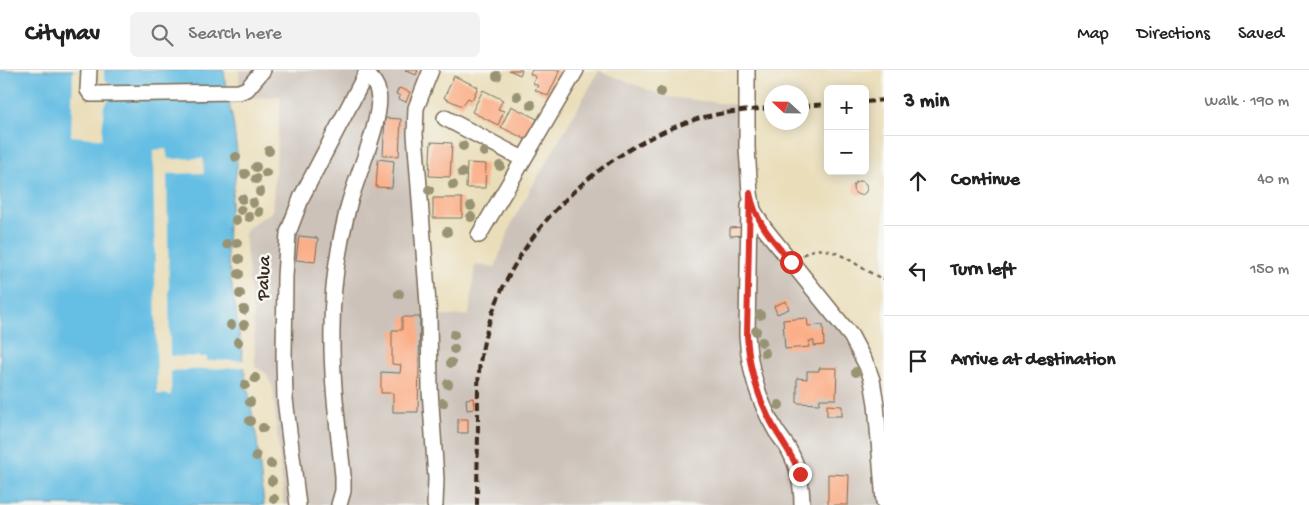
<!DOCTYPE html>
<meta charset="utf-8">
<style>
:root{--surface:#fff;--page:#f2f2f2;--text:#222;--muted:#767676;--line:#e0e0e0}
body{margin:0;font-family:"Gochi Hand",sans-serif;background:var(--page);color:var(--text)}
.controls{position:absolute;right:15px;top:15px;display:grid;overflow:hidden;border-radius:8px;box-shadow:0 2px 12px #0003}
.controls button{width:45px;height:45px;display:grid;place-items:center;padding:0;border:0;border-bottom:1px solid var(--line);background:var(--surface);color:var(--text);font:25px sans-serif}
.compass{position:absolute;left:764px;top:15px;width:45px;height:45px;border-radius:50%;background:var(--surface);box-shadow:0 2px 12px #0003;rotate:292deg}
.stop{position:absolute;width:15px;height:15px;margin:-11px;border:4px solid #d93025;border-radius:50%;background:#fff}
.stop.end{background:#d93025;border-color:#fff;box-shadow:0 1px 5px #0008}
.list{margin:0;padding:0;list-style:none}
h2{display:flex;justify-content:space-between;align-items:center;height:65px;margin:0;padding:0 20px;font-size:21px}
h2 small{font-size:16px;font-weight:400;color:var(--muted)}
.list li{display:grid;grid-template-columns:32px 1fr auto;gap:15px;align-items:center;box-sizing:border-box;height:90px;padding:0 20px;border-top:1px solid var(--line)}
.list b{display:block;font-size:19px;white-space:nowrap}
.list em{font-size:16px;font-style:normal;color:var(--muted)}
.icon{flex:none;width:28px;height:28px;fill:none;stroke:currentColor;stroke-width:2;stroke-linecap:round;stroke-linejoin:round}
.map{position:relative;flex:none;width:884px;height:435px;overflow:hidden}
header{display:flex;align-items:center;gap:30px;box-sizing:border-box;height:70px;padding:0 25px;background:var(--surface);border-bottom:1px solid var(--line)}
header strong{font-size:24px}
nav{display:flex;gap:28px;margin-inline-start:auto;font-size:18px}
.search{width:350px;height:45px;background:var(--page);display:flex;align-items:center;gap:12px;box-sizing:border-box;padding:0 18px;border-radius:8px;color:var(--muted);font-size:19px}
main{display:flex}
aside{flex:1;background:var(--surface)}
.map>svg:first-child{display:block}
.industrial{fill:#ccc2b9}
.water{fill:#65bee3;stroke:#507480}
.pier{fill:#eadeba}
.building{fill:#fbaf88}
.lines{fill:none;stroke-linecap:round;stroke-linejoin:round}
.street-casing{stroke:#786955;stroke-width:18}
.path{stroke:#786955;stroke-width:2.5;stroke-dasharray:4 4;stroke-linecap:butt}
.street{stroke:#fff;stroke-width:15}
.rail{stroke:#3b2a1e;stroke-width:4;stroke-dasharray:8 4;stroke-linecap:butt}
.tree{fill:#989373}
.route{stroke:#d93025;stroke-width:6}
.labels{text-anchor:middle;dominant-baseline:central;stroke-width:5;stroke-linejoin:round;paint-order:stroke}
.street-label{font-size:19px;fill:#3b2a1e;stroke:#f6f6f2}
</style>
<header>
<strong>Citynav</strong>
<div class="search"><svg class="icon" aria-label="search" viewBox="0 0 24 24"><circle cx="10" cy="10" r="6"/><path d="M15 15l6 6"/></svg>Search here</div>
<nav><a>Map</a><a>Directions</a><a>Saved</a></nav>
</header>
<main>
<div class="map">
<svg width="884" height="435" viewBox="0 0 884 435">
<rect width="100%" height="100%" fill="#f6f6f2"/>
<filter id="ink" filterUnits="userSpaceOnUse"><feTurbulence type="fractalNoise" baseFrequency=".02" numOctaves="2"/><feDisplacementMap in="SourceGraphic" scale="10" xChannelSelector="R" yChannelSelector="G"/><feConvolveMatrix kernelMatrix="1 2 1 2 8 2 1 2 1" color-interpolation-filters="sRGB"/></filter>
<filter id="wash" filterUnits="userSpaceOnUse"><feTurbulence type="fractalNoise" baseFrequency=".0096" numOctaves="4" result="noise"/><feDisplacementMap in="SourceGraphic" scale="20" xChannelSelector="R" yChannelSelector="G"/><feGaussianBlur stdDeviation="1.12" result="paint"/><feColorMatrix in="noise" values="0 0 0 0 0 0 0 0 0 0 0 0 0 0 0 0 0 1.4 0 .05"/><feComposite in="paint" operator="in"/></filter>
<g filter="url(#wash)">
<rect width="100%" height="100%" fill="#eadeba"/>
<path class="industrial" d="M 239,0 L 431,0 L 419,28 L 429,247 L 469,245 L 475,195 L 495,197 L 513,150 L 599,1 L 668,27 L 747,36 L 753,140 L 867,296 L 884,435 L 284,435 L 273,318 L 266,303 L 255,297 L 254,255 L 245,166 L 246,160 L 253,154 L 272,142 L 281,26 L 239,29 Z"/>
<path class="water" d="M 0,0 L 224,0 L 226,20 L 233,51 L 237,83 L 237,97 L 228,151 L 227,183 L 245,303 L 257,370 L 264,435 L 0,435 Z"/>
<path class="pier" d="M 73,0 L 104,0 L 104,8 L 112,17 L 108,31 L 104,35 L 102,69 L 71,66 Z
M 166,79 L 168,89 L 203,88 L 204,103 L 167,104 L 170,286 L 207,287 L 207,291 L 245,290 L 246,297 L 171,301 L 171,325 L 157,324 L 153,80 Z"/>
<g id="blocks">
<path class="building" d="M 405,0 L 418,0 L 416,5 Z
M 509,0 L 522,0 L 520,5 Z
M 532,0 L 560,0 L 548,26 L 535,20 L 538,16 L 533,13 L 536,7 L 530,4 Z
M 454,6 L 478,17 L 472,30 L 468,28 L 462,36 L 444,28 Z
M 399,18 L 410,22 L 406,32 L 399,29 L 400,26 L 396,24 Z
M 483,20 L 503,30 L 498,39 L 504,41 L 498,55 L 472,42 Z
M 511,36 L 537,49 L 527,70 L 501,57 Z
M 385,48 L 401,49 L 399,86 L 383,85 Z
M 431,72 L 452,73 L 450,107 L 429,106 Z
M 378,89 L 394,91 L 392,118 L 376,117 Z
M 467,93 L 486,94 L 485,118 L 466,118 Z
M853 118a7 7 0 1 1 14 0a7 7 0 1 1-14 0Z
M 433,128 L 462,128 L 462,148 L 433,148 Z
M 744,157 L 744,165 L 730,166 L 730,158 Z
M 299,166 L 318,168 L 315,192 L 296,190 Z
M 786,231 L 789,239 L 777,244 L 774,236 Z
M 402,247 L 420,247 L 418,342 L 393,342 L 393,323 L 381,323 L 381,302 L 400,303 L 401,295 L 392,294 L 392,260 L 402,260 Z
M 807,248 L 808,256 L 823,255 L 824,275 L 814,276 L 814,271 L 809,271 L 809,277 L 785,279 L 783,250 Z
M 819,298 L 837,298 L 836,329 L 820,329 L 819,334 L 797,333 L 797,308 L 807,309 L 807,301 L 819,301 Z
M 473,328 L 474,339 L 467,340 L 466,329 Z
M 827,335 L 842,336 L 842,346 L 827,346 Z
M 458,349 L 468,349 L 468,363 L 458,363 Z
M 828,404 L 849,405 L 848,435 L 828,435 Z"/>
</g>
</g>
<g filter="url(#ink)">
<use href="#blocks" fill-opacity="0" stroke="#786955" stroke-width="1"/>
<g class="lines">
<g class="street-casing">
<path id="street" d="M 89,0 L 88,20 L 91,24 L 95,24 L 239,22 L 247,19 L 263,0
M 431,0 L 416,38 L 415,64 L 429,247 L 430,320 L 436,409 L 435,435
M 747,0 L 747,78 L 750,123 L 753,140 L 764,158 L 851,266 L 867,296 L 872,310 L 876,334 L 884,432
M 445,48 L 523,89
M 749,135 L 747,265 C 749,298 759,332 776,361 C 780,367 785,373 789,380 C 799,398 802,415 802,435
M 479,165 L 576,0
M 298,435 L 285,329 L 284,288 L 285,206 L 288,163 L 302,126 L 368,0
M 339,435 L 343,421 L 343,406 C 338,357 331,308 332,259 C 332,219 338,177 348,138 C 355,109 384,48 378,22 C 377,14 371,9 366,3"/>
</g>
<path class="path" d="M 803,185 C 830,166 859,201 884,209"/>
<use href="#street" class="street"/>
<path class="rail" d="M 865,32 L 884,30
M 802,36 L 828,34
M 477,435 C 477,407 478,379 478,352 C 478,330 477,309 481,287 C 499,176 594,80 700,48 C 724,42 748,40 772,38"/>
</g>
<g class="tree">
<circle cx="497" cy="6" r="5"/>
<circle cx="661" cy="22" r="5"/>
<circle cx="517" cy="26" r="5"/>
<circle cx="531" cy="35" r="5"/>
<circle cx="463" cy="76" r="5"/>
<circle cx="269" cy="81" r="5"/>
<circle cx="484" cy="82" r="5"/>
<circle cx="236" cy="87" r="5"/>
<circle cx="500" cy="96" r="5"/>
<circle cx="256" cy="97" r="5"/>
<circle cx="266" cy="103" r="5"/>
<circle cx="462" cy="103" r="5"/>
<circle cx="245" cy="104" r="5"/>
<circle cx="256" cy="109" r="5"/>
<circle cx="453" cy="115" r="5"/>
<circle cx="429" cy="120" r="5"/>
<circle cx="260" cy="122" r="5"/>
<circle cx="242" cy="129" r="5"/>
<circle cx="253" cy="133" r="5"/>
<circle cx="471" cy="136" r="5"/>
<circle cx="241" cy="140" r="5"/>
<circle cx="259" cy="142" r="5"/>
<circle cx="249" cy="147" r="5"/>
<circle cx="471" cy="147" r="5"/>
<circle cx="236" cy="150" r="5"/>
<circle cx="447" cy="162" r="5"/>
<circle cx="237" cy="173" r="5"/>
<circle cx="227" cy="174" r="5"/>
<circle cx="239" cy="189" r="5"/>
<circle cx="239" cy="204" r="5"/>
<circle cx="240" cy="224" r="5"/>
<circle cx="399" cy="224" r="5"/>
<circle cx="244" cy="240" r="5"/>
<circle cx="760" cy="245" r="5"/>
<circle cx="231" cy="255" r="5"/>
<circle cx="244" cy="255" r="5"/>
<circle cx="756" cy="261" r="5"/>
<circle cx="454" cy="265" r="5"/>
<circle cx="238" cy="272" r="5"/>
<circle cx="762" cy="272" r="5"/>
<circle cx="454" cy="279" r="5"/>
<circle cx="765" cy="283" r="5"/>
<circle cx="451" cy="293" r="5"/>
<circle cx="856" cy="302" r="5"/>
<circle cx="255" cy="308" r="5"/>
<circle cx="448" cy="314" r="5"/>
<circle cx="245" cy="315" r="5"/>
<circle cx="250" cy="332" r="5"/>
<circle cx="443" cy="333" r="5"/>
<circle cx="779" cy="335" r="5"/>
<circle cx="250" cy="351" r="5"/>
<circle cx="263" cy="358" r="5"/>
<circle cx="256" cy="386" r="5"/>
<circle cx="271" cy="394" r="5"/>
<circle cx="272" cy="411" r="5"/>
<circle cx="274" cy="429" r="5"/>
</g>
</g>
<g class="lines" filter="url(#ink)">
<path class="route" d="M 791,192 C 772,169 756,153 750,123 L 747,265 C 749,298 759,332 776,361 C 785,376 794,388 800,404"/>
</g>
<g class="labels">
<g class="street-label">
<text transform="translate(265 208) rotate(-88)">Palua</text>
</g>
</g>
</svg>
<div class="controls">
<button>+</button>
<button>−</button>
</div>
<svg class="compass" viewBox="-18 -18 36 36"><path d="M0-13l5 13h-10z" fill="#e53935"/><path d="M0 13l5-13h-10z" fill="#767676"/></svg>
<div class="stop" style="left:791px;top:192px"></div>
<div class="stop end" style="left:800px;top:404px"></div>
</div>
<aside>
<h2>3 min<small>Walk · 190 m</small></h2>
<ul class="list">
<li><svg class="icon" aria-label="ahead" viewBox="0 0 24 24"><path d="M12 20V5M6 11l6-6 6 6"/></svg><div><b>Continue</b></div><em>40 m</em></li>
<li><svg class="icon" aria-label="left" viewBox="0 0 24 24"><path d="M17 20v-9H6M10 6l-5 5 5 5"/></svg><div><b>Turn left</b></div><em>150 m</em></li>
<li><svg class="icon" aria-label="arrive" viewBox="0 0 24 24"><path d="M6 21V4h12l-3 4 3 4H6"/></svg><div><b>Arrive at destination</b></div></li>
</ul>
</aside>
</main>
